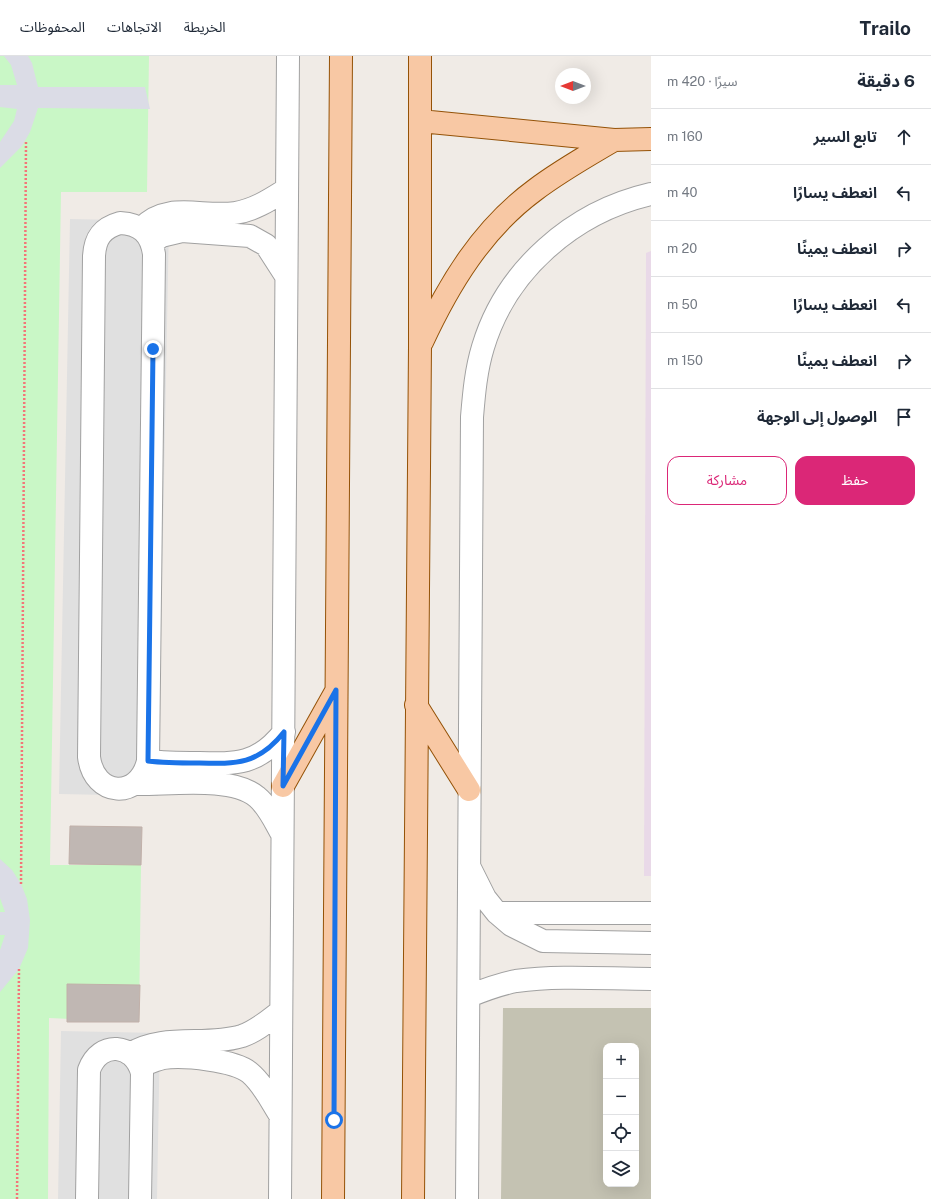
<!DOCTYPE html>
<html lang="ar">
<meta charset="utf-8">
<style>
:root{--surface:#fff;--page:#f6f6f7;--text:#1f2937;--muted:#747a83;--line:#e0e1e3;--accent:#db2777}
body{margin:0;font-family:"Public Sans","Noto Sans Arabic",sans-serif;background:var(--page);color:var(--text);direction:rtl}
.controls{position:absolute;right:12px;bottom:12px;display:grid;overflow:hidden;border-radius:8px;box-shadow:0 4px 16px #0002}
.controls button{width:36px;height:36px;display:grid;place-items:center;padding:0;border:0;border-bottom:1px solid var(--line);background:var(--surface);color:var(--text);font:20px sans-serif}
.compass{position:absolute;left:555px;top:12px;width:36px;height:36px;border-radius:50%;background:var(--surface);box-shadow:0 4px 16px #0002;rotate:270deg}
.stop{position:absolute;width:12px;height:12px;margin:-9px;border:3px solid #1a73e8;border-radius:50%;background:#fff}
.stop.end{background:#1a73e8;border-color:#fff;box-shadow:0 1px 4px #0008}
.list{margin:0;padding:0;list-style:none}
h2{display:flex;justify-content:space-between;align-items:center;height:52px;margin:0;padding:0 16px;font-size:17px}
h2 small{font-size:13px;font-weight:400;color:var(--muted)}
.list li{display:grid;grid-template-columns:26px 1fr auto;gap:12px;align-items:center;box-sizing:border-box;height:56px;padding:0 16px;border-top:1px solid var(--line)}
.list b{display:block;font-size:15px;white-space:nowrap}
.list em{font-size:13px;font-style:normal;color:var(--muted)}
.actions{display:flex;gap:8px;padding:12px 16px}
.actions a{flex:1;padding:9px 0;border:1px solid var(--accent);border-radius:12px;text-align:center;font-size:14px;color:var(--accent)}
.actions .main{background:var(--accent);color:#fff}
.icon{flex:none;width:22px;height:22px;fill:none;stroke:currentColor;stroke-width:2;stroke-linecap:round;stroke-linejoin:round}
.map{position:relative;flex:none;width:651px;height:1143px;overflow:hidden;direction:ltr}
header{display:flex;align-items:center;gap:24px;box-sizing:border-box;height:56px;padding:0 20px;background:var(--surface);border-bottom:1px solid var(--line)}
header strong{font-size:19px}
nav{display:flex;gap:22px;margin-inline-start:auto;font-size:14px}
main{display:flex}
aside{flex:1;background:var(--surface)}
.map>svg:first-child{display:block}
.industrial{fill:#e9d9e8}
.construction{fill:#c4c2b2;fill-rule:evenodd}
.park{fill:#c9f7c6}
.parking{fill:#e0e0e0}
.plaza{fill:#dbdce6}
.building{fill:#c0b7b3;stroke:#c1b0a9}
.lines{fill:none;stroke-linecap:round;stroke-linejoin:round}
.minor-casing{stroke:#a1a1a1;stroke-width:24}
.major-casing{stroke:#945207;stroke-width:24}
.path{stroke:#f47478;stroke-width:2.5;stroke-dasharray:2 2;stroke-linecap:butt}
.minor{stroke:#fff;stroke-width:22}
.major{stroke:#f8c8a4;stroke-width:22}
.route{stroke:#1a73e8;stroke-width:5}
</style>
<header>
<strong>Trailo</strong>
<nav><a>الخريطة</a><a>الاتجاهات</a><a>المحفوظات</a></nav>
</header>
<main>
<aside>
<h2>6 دقيقة<small>سيرًا · 420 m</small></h2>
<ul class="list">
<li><svg class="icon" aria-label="ahead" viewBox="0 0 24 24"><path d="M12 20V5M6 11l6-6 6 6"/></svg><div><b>تابع السير</b></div><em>160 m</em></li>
<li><svg class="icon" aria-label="left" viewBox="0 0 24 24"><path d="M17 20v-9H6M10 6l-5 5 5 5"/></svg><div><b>انعطف يسارًا</b></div><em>40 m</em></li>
<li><svg class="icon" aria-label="right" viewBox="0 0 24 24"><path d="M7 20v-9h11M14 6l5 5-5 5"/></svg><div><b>انعطف يمينًا</b></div><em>20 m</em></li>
<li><svg class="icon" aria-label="left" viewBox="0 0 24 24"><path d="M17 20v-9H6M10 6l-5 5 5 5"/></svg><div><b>انعطف يسارًا</b></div><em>50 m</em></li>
<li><svg class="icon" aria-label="right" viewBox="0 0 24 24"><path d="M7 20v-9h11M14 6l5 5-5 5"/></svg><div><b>انعطف يمينًا</b></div><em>150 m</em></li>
<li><svg class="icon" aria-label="arrive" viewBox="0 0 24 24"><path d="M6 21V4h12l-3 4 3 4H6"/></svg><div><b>الوصول إلى الوجهة</b></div></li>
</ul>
<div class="actions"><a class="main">حفظ</a><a>مشاركة</a></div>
</aside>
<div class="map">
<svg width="651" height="1143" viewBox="0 0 651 1143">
<rect width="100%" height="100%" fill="#f0ebe6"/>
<path class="industrial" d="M 651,195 L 651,820 L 644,820 L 646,197 Z"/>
<path class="construction" d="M 503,952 L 651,952 L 651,1143 L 501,1143 ZM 606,990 L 636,990 L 636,1128 L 606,1128 Z"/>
<path class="park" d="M 0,0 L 149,0 L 147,136 L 61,136 L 50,809 L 141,809 L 139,966 L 49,962 L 48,1143 L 0,1143 Z"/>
<path class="parking" d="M 70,163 L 169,165 L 158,740 L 59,738 Z
M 61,975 L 160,977 L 157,1143 L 58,1143 Z"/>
<path class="plaza" d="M 4,0 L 28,0 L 32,7 L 38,31 L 145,31 L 150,53 L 38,52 L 30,76 L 22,90 L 0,112 L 0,86 L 14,65 L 17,53 L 0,51 L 0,29 L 17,29 L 11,9 Z
M 0,803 L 12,814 L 21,828 L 27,843 L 30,864 L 28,892 L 19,913 L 0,936 L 0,894 L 5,879 L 0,879 L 0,856 L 5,856 L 0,842 Z"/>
<path class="building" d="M 70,770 L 142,771 L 141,809 L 69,808 Z
M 67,928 L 140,929 L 139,966 L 67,966 Z"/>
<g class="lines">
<g class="minor-casing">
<path id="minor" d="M 120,167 C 140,168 151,177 154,198 L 148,705 C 139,744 94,741 89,701 L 94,200 C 95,182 102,172 120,167 Z
M 142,172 C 167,145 203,162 235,157 C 255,154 271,143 287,133
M 152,187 L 161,180 L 182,175 L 250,180 L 266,189 L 286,220
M 148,705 C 165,707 181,707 198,707 C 236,708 258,709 284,676
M 134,728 C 167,729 232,719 257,741 C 268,750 275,766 282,778
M 470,812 L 485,842 L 497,857 L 511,869 L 543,885 L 651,887
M 497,857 L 651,857
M 469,940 C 484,934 500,928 516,925 C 560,919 607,923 651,923
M 130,998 C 163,977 206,991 242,980 C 257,975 269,964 281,955
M 140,1010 C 148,1007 155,1004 163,1002 C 183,999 235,1004 250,1017 C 263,1028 271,1045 280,1059
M 87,1143 L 89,1014 C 100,984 134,987 142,1017 L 140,1143
M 280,1143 L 288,0
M 467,1143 L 472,361 C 474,337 476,314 483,291 C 506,214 573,156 651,138"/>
</g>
<g class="major-casing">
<path id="major" d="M 420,65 L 614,84 L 651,83
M 422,286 C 449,228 482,173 535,134 C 560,115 587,100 614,84
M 416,649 L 469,734
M 283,730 L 335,637
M 333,1143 L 341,0
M 413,1143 L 420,290 L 420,0"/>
</g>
<path class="path" d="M 21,828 L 26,85
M 17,1143 L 19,913"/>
<use href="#minor" class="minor"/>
<use href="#major" class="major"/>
</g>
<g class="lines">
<path class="route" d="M 153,293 L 148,705 C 165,707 181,707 198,707 C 236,708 258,709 284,676 L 283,730 L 336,634 L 334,1064"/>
</g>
</svg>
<div class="controls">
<button>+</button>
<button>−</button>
<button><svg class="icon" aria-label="locate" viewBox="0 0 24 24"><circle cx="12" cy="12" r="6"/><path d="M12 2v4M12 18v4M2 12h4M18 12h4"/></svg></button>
<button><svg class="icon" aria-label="layers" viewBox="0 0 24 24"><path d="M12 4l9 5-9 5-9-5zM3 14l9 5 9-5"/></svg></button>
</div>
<svg class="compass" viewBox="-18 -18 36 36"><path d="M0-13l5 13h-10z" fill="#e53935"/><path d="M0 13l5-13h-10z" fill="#747a83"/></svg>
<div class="stop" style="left:334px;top:1064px"></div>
<div class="stop end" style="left:153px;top:293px"></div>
</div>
</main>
